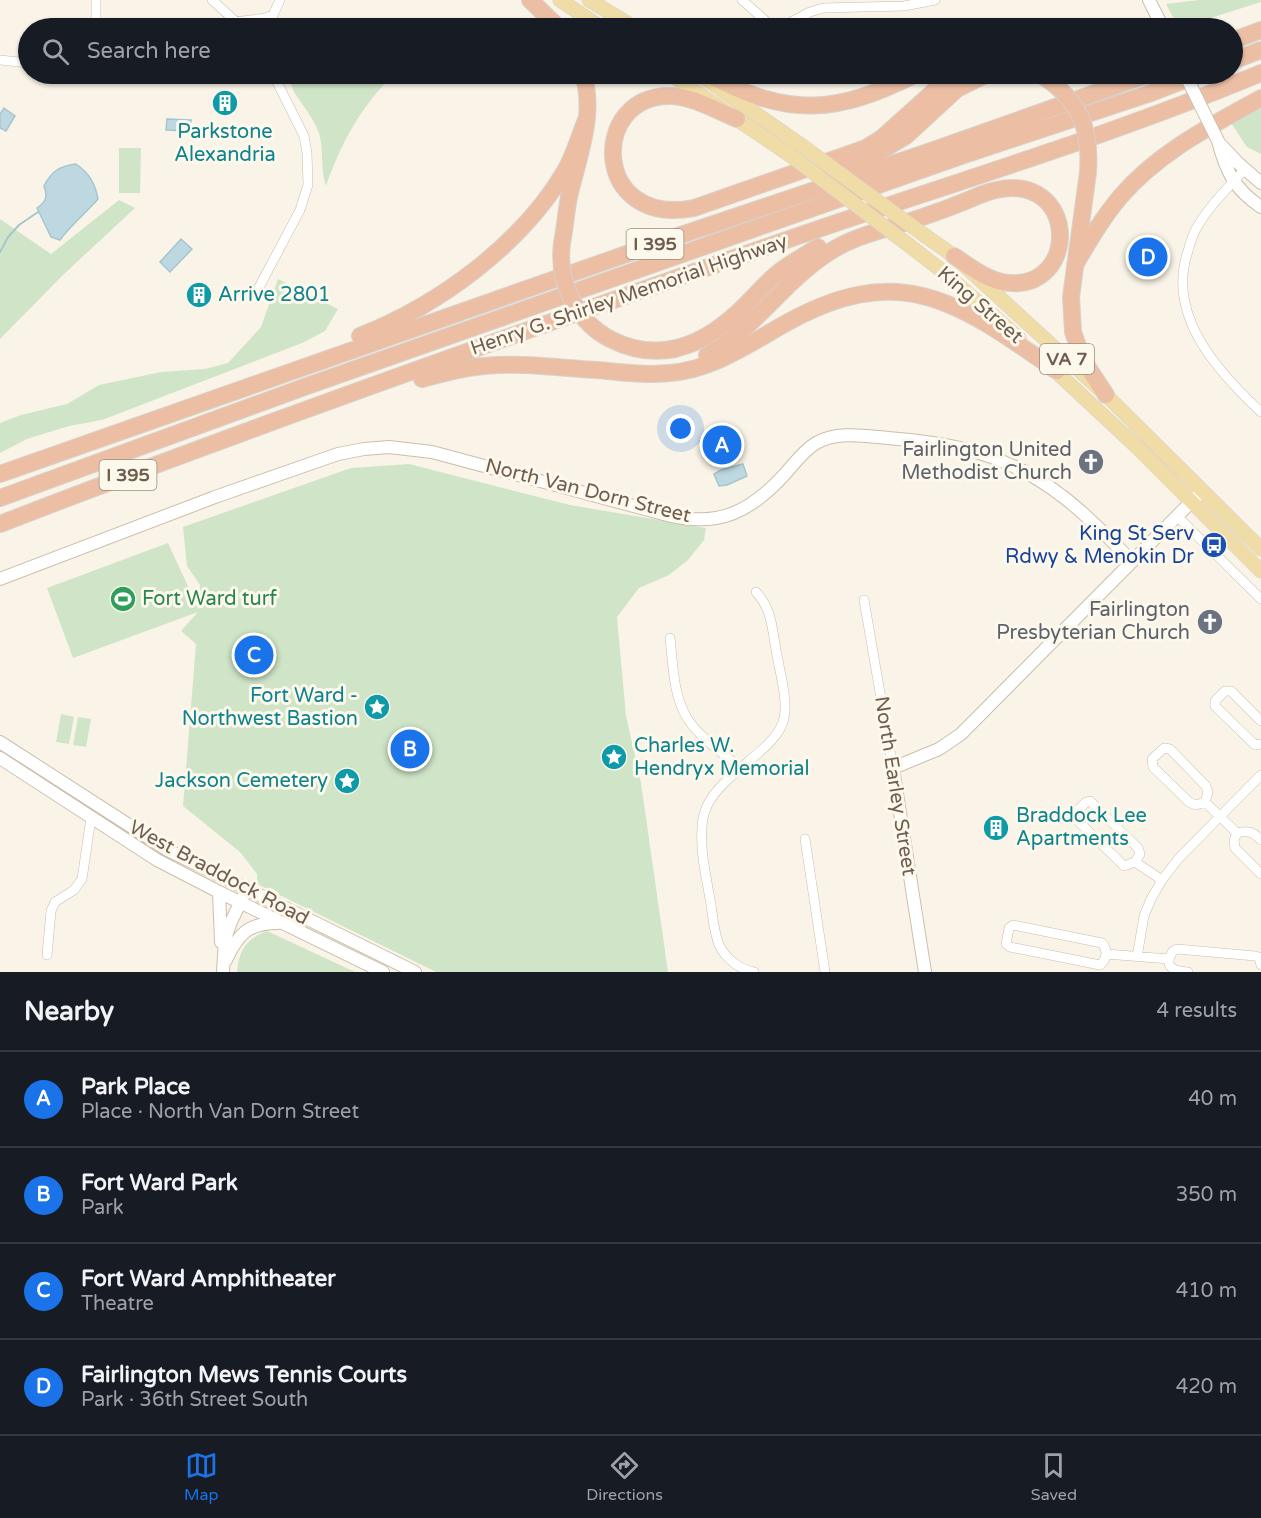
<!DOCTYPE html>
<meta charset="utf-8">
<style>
:root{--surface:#171b24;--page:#242831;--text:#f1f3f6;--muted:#9ea1a6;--line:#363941;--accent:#1a73e8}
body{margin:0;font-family:"Varela Round",sans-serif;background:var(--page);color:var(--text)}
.you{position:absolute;left:681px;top:429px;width:21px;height:21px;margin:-15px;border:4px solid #fff;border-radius:50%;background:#1a73e8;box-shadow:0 0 0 9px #1a73e833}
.badge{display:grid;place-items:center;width:39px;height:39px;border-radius:50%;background:var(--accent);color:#fff;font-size:20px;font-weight:700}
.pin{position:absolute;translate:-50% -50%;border:3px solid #fff;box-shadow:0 2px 6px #0006}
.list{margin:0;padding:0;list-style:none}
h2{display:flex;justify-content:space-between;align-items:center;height:78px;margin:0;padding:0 24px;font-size:26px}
h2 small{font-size:20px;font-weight:400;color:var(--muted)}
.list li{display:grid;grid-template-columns:39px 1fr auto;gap:18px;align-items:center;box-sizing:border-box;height:96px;padding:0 24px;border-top:2px solid var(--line)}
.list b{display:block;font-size:22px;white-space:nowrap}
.list p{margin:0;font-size:20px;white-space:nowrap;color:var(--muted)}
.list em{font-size:20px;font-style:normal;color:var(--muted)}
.icon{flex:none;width:33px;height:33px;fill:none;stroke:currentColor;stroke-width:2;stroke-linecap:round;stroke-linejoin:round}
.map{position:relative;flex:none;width:1261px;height:972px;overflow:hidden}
.search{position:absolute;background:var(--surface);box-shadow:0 2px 4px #0004;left:18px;right:18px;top:18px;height:66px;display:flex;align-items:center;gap:15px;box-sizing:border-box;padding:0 21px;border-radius:33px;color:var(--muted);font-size:22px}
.sheet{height:462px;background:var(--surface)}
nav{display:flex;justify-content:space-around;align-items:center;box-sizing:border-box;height:84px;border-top:2px solid var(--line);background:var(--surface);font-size:16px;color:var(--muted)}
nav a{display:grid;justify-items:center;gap:3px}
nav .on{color:var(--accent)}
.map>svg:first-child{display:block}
.green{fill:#d0e5c7}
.water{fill:#bdd8e0;stroke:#a5c5d1;stroke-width:1.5}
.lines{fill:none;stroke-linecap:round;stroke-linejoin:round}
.stream{stroke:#a5c5d1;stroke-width:2}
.street-casing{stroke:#c9bdae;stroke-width:10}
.secondary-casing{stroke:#ccbeac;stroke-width:14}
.primary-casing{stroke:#d7d2cd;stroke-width:15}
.highway-casing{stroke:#d7d2cd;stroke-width:18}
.street{stroke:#fff;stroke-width:9}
.secondary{stroke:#fff;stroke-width:12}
.primary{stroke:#f0dca7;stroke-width:14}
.highway{stroke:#ecbfa5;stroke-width:16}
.secondary-bridge-casing{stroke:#ccbeac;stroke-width:14;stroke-linecap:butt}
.primary-bridge-casing{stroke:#d7d2cd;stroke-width:15;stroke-linecap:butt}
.highway-bridge-casing{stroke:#d7d2cd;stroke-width:18;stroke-linecap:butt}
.secondary-bridge{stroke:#fff;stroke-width:12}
.primary-bridge{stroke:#f0dca7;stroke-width:14}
.highway-bridge{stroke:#ecbfa5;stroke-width:16}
.labels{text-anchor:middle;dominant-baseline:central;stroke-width:6;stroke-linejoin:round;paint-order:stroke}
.shield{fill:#fdf8ec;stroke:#9a8c7d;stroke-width:1.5}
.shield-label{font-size:18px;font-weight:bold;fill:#6f5e4e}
.culture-label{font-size:20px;fill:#0d838f;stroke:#fdf8ec;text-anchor:start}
.street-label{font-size:20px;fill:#6f5e4e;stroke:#fdf8ec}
.worship-label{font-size:20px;fill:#5b616d;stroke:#fdf8ec;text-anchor:end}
.transit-label{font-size:20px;fill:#164399;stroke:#fdf8ec;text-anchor:end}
.leisure-label{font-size:20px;fill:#27864d;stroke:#fdf8ec;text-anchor:start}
</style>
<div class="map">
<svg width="1261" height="972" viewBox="0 0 1261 972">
<rect width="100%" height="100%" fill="#f9f4e7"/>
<path class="green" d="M 1199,0 L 1261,0 L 1261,2 L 1179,28 L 1166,4 Z
M 288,74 L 383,74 L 385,83 C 356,116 341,144 326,186 C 320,169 324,150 319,133 C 313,117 303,106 294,92 C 291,86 290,79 288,74 Z
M 1261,108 L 1261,154 L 1247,147 L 1231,123 Z
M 119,148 L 141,148 L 140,193 L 119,193 Z
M 119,200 L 135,208 L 63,275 L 0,339 L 0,219 L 51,254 Z
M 1138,237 L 1160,239 L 1157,277 L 1135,276 Z
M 278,279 L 338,309 L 325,331 L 302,343 L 102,420 L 69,426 L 27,439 L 0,453 L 0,423 L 21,415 L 67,404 L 99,385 L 161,372 L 205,369 L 228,363 L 261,327 Z
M 409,464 L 570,505 L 706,528 L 704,540 L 688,560 L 669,575 L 639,588 L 617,617 L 626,716 L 641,783 L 668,972 L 436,972 L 257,884 L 257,874 L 240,852 L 183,806 L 196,644 L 181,631 L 198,612 L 73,658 L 47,588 L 168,543 L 199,610 L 200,585 L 187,566 L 183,527 L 351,468 Z
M 61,714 L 74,717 L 69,744 L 56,742 Z
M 78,717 L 91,719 L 86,747 L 73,745 Z
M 267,931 L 355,972 L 237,972 C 239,950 246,939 267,931 Z"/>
<path class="water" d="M 4,108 L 15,116 L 6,131 L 0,128 L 0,114 Z
M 167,119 L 191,120 L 190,131 L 166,130 Z
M 76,164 C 89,173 95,183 98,199 C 85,214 71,225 60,240 L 51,237 L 37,208 C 46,202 48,197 44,186 C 51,172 59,166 76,164 Z
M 181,239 L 192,249 L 170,272 L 160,262 Z
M 743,464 L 747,476 L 727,485 L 719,486 L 714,474 L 721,470 Z"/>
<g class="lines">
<path class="stream" d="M 0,252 L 8,237 L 19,225 L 38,212"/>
<g class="street-casing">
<path id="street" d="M 96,0 L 96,28
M 212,0 L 243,28
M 742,0 L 769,24 L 772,28
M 235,22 L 265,18 L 273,15
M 271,28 L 273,15 L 280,0
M 780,28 L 810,12 L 823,8 L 904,6 L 935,0
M 0,60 L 28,63
M 1245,169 C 1228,188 1208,207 1196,229 C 1192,236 1190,244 1188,251 C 1166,315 1217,371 1261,412
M 256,293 L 300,210 L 308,185 L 307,153 L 304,136 L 273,74
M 1177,516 L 1261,599
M 864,600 L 893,768
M 670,638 C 673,663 673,694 686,716 C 696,735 724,754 740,768
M 1261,721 L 1231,691 L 1225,691 L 1215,701 L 1215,706 L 1252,742 L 1255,745 L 1261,744
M 1164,748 L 1170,749 L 1206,786 L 1208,792 L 1205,802 L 1196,805 L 1189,802 L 1153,767 L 1152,759 Z
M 1090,801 L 1138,848 L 1140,854 L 1135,862 L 1124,866 L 1076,819 L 1075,813 L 1086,802 Z
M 1205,802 L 1237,833
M 805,839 L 825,972
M 1261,840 C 1253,832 1249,830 1237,833 L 1234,840 L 1235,848 L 1261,874
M 1135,862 L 1162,880
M 1013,925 L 1102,943 C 1108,949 1107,960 1100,965 L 1010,947 L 1006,944 L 1009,928 Z
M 1106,954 L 1169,959
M 47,955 L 51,911 L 55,902 L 74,890 L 82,879 L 91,818
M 1137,957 L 1144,916 L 1151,899 L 1162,880 L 1179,858 L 1261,775
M 754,972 C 739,969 726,959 719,945 C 714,932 713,918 711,905 C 707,880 700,853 702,828 C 702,820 704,813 707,806 C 722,773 779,748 784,718 C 788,701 780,673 777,655 C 772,631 773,610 756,592
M 1188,972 C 1173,971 1163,967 1173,951 L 1177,949 L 1255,956 L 1259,957 L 1261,965"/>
</g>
<g class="secondary-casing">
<path id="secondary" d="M 1149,0 L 1163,28
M 1218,141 C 1226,171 1234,189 1261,207
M 1220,144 L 1238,163 L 1261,183
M 0,579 L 215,497 L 338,454 L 364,449 L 389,447 L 432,452 L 671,516 C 720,527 751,511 784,475 C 794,464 803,451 816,443 C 838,431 864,436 888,438 C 954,443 1008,454 1062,496 C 1088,515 1109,539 1132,561
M 0,742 L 166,849 L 415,972
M 0,758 L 157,860 L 219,892 L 383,972
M 219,892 L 221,942
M 226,960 C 238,934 248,923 278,923
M 223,972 L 225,939 L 230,924 L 243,897
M 925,972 L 893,768 L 939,749 L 961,734 L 1202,491"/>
</g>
<g class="primary-casing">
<path id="primary" d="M 560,0 L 602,28
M 589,0 L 635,28
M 670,74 L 790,155
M 699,74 L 805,148
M 924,235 L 954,256 L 1106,395 L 1261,549
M 906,243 L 941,270 L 1019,338
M 1049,365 L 1138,448 L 1261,571"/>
</g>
<g class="highway-casing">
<path id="highway" d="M 530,0 L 559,28
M 1232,41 L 1261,30
M 1232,61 L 1261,50
M 708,74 C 787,118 837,114 916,74
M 737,119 C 717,111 694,97 672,96 C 589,93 591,228 694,208 L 866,148 L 882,138 L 953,74
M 1088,172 L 1071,297 L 1073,332 L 1083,360 L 1106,395
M 828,173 L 864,161 L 906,136 L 957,89 L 987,74
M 562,243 C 565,228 566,212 569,197 C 578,157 596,115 583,74
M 1075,265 C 1089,241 1103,217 1121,196 C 1159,152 1211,126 1261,98
M 360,336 C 439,305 521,245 565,171 C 574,155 579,137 586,120
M 610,339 C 657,363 699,348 736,314 C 751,301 764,284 779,272 C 791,263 805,255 818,247
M 707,355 C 753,331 783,282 828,253 C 850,238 878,231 904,223 C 930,215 955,206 980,195 C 1080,156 1085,297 1002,282 C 984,278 969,266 954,256
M 422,379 C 443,373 462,368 484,366 C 521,362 560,368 597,370 C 621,372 646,376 669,373 C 711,370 746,346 781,326 C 899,258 957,301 1057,371
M 0,474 L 672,238 L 925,153 L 1149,74
M 0,498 L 307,386 L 961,156 L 1148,94 L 1200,74
M 0,524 C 264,422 531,328 798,236 C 952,183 1110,136 1261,73"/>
</g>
<use href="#street" class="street"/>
<use href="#secondary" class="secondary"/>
<use href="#primary" class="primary"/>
<use href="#highway" class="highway"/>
<g class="secondary-bridge-casing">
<path id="secondary-bridge" d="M 1185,74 L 1218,141"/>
</g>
<g class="primary-bridge-casing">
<path id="primary-bridge" d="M 805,148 L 924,235
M 790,155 L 906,243"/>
</g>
<g class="highway-bridge-casing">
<path id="highway-bridge" d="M 1044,77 C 1080,101 1091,129 1088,172
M 562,243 C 557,282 576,321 610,339"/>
</g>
<use href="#secondary-bridge" class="secondary-bridge"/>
<use href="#primary-bridge" class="primary-bridge"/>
<use href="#highway-bridge" class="highway-bridge"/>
</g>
<defs>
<g id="building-disc" transform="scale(1.35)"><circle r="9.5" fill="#0f9aa8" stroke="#fdf8ec"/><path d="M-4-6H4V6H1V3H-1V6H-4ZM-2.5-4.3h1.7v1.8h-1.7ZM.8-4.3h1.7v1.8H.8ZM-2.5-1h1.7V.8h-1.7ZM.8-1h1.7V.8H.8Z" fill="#fff"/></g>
<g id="church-disc" transform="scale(1.35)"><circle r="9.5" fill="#6b7280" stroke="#fdf8ec"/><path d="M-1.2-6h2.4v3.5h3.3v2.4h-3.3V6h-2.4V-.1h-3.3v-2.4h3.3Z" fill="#fff"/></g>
<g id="bus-disc" transform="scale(1.35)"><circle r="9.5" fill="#1a4fb4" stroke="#fdf8ec"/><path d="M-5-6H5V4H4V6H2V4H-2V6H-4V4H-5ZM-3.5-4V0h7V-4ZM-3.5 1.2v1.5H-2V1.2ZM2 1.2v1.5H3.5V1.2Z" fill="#fff"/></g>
<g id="stadium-disc" transform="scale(1.35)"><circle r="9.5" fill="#2e9e5b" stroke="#fdf8ec"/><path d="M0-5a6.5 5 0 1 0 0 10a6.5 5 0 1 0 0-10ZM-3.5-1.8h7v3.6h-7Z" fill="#fff"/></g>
<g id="sight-disc" transform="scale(1.35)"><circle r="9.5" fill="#0f9aa8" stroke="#fdf8ec"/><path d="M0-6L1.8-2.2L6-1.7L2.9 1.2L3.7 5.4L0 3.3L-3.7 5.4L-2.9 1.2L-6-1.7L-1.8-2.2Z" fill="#fff"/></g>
</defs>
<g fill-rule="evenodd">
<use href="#building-disc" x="225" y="103"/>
<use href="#building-disc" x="199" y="295"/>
<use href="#church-disc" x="1091" y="462"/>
<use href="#bus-disc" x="1214" y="545"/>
<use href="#stadium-disc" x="123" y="599"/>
<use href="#church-disc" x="1210" y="622"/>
<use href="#sight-disc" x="377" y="707"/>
<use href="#sight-disc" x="614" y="757"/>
<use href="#sight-disc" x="347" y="781"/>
<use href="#building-disc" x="996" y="828"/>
</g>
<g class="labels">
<g class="shield">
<rect x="626.5" y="229" width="57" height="30" rx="4.5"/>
<rect x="1040" y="344" width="54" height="30" rx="4.5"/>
<rect x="99.5" y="460" width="57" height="30" rx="4.5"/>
</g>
<g class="shield-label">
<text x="655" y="244">I 395</text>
<text x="1067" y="359">VA 7</text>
<text x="128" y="475">I 395</text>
</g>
<g class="culture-label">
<text x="225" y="132" text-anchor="middle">Parkstone<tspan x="225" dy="23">Alexandria</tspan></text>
<text x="218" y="295">Arrive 2801</text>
<text x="358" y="696" text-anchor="end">Fort Ward -<tspan x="358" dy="23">Northwest Bastion</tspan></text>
<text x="634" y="746">Charles W.<tspan x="634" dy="23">Hendryx Memorial</tspan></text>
<text x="328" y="781" text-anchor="end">Jackson Cemetery</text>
<text x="1016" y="816">Braddock Lee<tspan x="1016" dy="23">Apartments</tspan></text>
</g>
<g class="street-label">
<text transform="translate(629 295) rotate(-19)">Henry G. Shirley Memorial Highway</text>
<text transform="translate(980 305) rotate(41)">King Street</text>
<text transform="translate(588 491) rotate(14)">North Van Dorn Street</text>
<text transform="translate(895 786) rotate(81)">North Earley Street</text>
<text transform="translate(219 873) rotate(28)">West Braddock Road</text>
</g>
<g class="worship-label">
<text x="1072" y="450">Fairlington United<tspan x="1072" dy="23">Methodist Church</tspan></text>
<text x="1190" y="610">Fairlington<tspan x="1190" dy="23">Presbyterian Church</tspan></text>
</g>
<g class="transit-label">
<text x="1194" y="534">King St Serv<tspan x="1194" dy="23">Rdwy &amp; Menokin Dr</tspan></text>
</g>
<g class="leisure-label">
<text x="142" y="599">Fort Ward turf</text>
</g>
</g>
</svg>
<div class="you"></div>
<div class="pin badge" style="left:722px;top:445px">A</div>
<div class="pin badge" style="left:410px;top:749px">B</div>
<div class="pin badge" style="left:254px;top:655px">C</div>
<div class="pin badge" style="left:1148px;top:257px">D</div>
<div class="search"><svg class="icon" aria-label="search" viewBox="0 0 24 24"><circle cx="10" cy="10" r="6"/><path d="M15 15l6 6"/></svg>Search here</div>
</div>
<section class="sheet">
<h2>Nearby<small>4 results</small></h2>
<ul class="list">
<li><span class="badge">A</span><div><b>Park Place</b><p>Place · North Van Dorn Street</p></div><em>40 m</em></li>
<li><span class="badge">B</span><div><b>Fort Ward Park</b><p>Park</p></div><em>350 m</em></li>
<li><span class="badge">C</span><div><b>Fort Ward Amphitheater</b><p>Theatre</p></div><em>410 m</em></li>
<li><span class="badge">D</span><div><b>Fairlington Mews Tennis Courts</b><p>Park · 36th Street South</p></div><em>420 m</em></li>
</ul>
</section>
<nav>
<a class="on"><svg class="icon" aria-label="map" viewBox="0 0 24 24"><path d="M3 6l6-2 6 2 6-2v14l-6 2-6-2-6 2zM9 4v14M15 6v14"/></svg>Map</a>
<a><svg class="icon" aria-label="directions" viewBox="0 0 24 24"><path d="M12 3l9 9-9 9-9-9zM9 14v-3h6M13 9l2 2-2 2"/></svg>Directions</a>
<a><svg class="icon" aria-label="saved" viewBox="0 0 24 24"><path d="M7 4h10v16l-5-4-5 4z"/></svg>Saved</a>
</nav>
